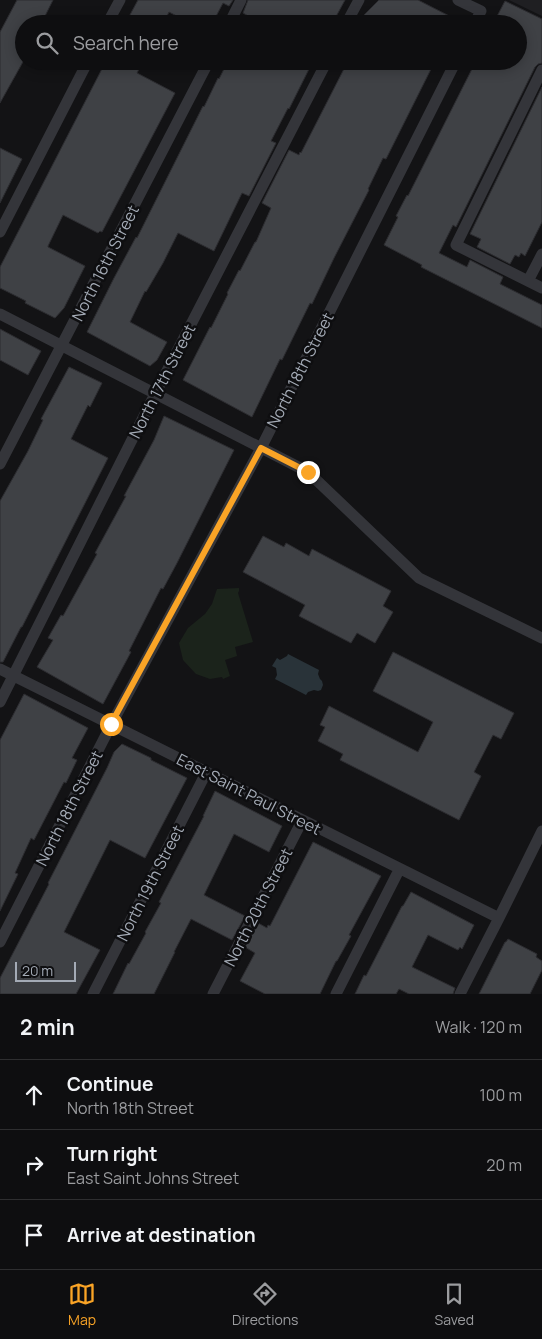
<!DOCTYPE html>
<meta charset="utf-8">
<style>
:root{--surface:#0e0e10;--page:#1c1c1e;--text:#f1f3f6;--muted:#9b9c9f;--line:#2e2e30;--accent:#faa426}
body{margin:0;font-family:Manrope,sans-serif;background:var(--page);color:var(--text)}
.scale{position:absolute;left:15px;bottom:12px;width:61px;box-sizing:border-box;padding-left:5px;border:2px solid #a4abb6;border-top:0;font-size:14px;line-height:18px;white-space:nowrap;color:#a4abb6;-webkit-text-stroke:4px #0e0e10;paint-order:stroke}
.stop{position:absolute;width:15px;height:15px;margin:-11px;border:4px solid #faa426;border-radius:50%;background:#fff}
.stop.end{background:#faa426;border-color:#fff;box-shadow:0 1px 5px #0008}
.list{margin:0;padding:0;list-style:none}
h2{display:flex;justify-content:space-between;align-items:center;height:65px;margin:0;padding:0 20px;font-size:21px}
h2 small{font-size:16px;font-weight:400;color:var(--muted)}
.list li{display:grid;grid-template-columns:32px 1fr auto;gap:15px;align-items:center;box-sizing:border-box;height:70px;padding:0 20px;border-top:1px solid var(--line)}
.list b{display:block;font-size:19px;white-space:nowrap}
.list p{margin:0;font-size:16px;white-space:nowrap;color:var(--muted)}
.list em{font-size:16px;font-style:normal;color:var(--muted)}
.icon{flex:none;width:28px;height:28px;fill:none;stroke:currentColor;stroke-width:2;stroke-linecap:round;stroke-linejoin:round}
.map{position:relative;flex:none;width:542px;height:994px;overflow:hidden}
.search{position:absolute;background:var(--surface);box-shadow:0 2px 12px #0003;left:15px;right:15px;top:15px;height:55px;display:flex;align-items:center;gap:12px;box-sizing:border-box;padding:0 18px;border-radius:28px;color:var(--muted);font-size:19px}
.sheet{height:275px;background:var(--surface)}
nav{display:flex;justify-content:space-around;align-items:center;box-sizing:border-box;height:70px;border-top:1px solid var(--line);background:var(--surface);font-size:14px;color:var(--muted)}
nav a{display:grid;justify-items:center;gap:2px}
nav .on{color:var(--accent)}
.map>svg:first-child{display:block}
.built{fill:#1f1f22}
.green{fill:#1b231b}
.water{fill:#293339}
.building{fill:#3f4145;stroke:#2d2d31}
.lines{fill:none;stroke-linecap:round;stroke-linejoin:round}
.lane{stroke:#34353a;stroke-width:11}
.route{stroke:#faa426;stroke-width:6}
.labels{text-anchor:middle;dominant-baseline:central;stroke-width:5;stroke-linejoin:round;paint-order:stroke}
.street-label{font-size:16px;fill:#a4abb6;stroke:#0e0e10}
</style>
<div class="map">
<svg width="542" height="994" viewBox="0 0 542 994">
<rect width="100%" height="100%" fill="#131315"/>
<path class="built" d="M 509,0 L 542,0 L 542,16 Z"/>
<path class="green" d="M 239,588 L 239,591 L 238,593 L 253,642 L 235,647 L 237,656 L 225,660 L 230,676 L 223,679 L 222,677 L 210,679 L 196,674 L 183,660 L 179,643 L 188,628 L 205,614 L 212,604 L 217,589 Z"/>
<path class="water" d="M 288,654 L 319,670 L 318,674 L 320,679 L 322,681 L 323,685 L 321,690 L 318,691 L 314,690 L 308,692 L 306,695 L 275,679 L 277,675 L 276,668 L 272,666 L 277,658 L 280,660 L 287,656 Z"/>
<path class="building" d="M 17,0 L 53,0 L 41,24 L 24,24 L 24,60 L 0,103 L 0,32 Z
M 138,0 L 233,0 L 229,6 L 223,3 L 212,24 L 192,24 L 169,12 L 163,24 L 125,24 Z
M 248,0 L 345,0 L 332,24 L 247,24 L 250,17 L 243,13 Z
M 379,0 L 418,0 L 465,24 L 365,24 L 368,18 L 363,16 Z
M 505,1 L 542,19 L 542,63 L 538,64 L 535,67 L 456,227 L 453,225 L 439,253 L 467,267 L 470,260 L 503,277 L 500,284 L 542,305 L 542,328 L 421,267 L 422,265 L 384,245 L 398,217 L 396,216 L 407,195 L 408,196 L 476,61 L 518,61 L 518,24 L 493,24 Z
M 106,61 L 143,61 L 137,73 L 175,93 L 102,232 L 100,231 L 98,233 L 63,215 L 48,246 L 48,247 L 85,266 L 64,308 L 55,318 L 25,303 L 26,301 L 0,288 L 0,267 Z
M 228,61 L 313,61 L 289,109 L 288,108 L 271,141 L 276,143 L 249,196 L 242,193 L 214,251 L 178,233 L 163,263 L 146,292 L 145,291 L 130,322 L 167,342 L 157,360 L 150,366 L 87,332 L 114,278 L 136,237 L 137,238 L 203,106 L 204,107 L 218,78 L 219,79 Z
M 348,61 L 435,61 L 386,159 L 383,158 L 368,189 L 369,190 L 334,258 L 312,304 L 310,303 L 282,360 L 280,359 L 252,417 L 183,380 L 210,327 L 211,328 L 228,294 L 227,293 L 239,270 L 240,271 L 255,242 L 256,242 L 271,208 L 262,203 L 289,150 L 299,155 L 300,152 L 301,153 Z
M 542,87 L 542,222 L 525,256 L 521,253 L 519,257 L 515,255 L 510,264 L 477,247 L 481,239 L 470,234 Z
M 0,148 L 22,159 L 0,203 Z
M 0,329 L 41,351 L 28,375 L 0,360 Z
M 69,367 L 102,383 L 90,407 L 88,405 L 71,439 L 108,458 L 22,627 L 21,627 L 3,662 L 0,662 L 0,501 L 28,451 L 43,420 L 41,419 Z
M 164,416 L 234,450 L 177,563 L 163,589 L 161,588 L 129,651 L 131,652 L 103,704 L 37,667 L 53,640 L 48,638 L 61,615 L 63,616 L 97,554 L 95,553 L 126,496 L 124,496 L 154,440 Z
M 263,536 L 284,547 L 286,543 L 309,556 L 312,549 L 391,591 L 383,606 L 393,612 L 375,643 L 357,633 L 351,643 L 299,616 L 305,605 L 243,572 Z
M 393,652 L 514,713 L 501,739 L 493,735 L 474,772 L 481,776 L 459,820 L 340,760 L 343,754 L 318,741 L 325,727 L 320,725 L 329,706 L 418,752 L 433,722 L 373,691 Z
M 24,694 L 88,728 L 72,758 L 77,760 L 66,783 L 64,782 L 34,840 L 31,838 L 15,873 L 18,874 L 0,911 L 0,740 Z
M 122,744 L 151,758 L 151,760 L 187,778 L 145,858 L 110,840 L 64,932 L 100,950 L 76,994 L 0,994 L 0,978 L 49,884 L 48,883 L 107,768 L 114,752 Z
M 215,791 L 282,826 L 269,852 L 234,834 L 204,895 L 245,916 L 232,940 L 191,919 L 174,952 L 175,952 L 154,994 L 113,994 L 128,963 L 129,964 L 146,933 L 145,932 L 161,903 L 159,902 L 204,816 L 203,816 Z
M 313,842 L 381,876 L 349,935 L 351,936 L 337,961 L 336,961 L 320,994 L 265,994 L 240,981 L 255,953 L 245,947 L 258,923 L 267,928 L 268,925 L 270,926 Z
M 411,892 L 474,925 L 462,949 L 460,947 L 458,950 L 428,935 L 412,967 L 455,988 L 453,994 L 409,994 L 399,989 L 396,994 L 355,994 L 364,975 L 366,976 L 402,906 L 403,906 Z
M 508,939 L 537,954 L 536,957 L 542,961 L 542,970 L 530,994 L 479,994 L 505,942 L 506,942 Z"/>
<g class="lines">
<path class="lane" d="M 458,0 L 481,11 L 474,24
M 107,24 L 120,0
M 229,24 L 241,0
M 346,24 L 359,0
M 0,232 L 88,61
M 542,254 L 528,281 L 542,288
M 528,281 L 456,245 L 542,70
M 0,314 L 308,472 L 419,578 L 542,638
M 0,464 L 209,61
M 0,669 L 499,918
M 0,702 L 155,394 L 327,61
M 0,942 L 111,725 L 261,448 L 456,61
M 93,994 L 206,773
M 213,994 L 302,821
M 336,994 L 399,870
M 460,994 L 499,918 L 542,831"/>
</g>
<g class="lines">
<path class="route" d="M 111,724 L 261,448 L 308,472"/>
</g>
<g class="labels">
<g class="street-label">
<text transform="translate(105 263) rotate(-63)">North 16th Street</text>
<text transform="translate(300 370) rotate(-63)">North 18th Street</text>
<text transform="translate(162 381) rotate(-63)">North 17th Street</text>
<text transform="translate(249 794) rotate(27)">East Saint Paul Street</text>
<text transform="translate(69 808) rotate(-63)">North 18th Street</text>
<text transform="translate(150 883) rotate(-63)">North 19th Street</text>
<text transform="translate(258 907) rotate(-63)">North 20th Street</text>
</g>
</g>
</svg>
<div class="scale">20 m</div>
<div class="stop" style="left:111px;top:724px"></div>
<div class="stop end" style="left:308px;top:472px"></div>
<div class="search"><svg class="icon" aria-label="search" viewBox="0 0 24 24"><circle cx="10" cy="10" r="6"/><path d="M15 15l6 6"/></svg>Search here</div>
</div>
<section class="sheet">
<h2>2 min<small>Walk · 120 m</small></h2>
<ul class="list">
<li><svg class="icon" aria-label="ahead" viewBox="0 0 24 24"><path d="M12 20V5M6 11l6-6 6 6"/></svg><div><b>Continue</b><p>North 18th Street</p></div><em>100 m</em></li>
<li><svg class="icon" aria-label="right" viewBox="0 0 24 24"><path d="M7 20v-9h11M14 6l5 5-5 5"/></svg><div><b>Turn right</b><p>East Saint Johns Street</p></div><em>20 m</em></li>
<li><svg class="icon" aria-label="arrive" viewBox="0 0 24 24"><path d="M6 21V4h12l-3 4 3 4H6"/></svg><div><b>Arrive at destination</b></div></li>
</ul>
</section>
<nav>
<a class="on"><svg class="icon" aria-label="map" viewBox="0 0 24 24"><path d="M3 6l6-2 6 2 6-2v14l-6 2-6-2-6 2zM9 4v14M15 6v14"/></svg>Map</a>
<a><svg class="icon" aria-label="directions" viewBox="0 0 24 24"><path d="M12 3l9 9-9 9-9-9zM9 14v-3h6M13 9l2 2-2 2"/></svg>Directions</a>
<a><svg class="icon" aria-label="saved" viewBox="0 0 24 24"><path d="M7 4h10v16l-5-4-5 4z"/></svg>Saved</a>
</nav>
